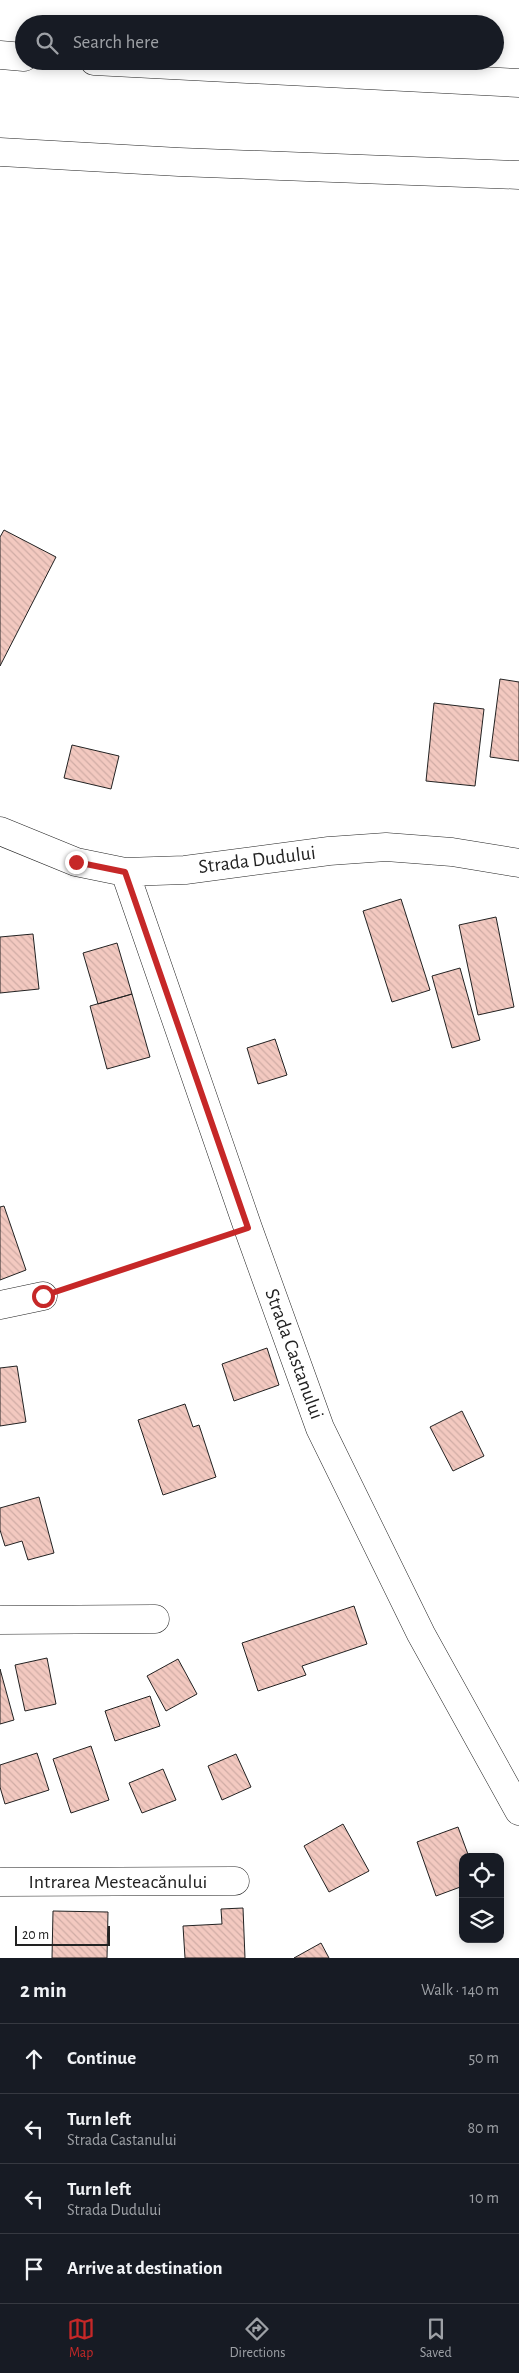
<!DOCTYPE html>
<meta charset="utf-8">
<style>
:root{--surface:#171b24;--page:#20242c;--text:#f1f3f6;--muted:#9ea1a6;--line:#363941;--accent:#c62828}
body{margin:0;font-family:"Alegreya Sans",sans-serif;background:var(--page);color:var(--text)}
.controls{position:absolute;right:15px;bottom:15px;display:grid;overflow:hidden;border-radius:10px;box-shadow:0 2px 12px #0003}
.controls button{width:45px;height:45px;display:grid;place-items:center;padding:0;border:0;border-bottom:1px solid var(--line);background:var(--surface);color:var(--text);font:25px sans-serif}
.scale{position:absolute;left:15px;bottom:12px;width:95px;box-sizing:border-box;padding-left:5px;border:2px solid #222;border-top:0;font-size:14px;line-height:18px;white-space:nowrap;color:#222;-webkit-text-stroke:4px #fff;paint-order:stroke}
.stop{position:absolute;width:15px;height:15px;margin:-11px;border:4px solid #c62828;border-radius:50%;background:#fff}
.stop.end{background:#c62828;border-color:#fff;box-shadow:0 1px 5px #0008}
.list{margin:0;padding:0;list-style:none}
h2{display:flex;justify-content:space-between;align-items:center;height:65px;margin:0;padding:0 20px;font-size:21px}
h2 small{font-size:16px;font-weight:400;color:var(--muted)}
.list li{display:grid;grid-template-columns:32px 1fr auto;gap:15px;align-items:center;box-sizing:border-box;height:70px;padding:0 20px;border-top:1px solid var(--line)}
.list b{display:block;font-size:19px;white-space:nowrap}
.list p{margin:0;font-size:16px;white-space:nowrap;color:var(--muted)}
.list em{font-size:16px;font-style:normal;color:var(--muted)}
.icon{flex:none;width:28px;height:28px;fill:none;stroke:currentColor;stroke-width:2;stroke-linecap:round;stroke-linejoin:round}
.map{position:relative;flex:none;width:519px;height:1958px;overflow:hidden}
.search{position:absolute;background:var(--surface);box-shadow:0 2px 12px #0003;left:15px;right:15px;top:15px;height:55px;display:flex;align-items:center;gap:12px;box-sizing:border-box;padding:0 18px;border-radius:28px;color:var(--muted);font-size:19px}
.sheet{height:345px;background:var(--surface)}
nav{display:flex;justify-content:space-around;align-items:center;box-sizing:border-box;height:70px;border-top:1px solid var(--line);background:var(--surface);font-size:14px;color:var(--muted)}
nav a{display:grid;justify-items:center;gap:2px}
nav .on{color:var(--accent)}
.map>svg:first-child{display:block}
.building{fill:url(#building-back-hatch);stroke:#222}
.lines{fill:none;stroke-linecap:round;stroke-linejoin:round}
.street-casing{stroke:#222;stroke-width:29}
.highway-casing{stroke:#222;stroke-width:29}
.path{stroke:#646464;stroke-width:3;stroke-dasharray:4 2.5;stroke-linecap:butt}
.street{stroke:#fff;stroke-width:28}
.highway{stroke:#fff;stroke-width:28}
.route{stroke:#c62828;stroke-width:6}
.labels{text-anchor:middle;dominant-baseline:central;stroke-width:4;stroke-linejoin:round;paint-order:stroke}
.street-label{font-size:20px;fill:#222;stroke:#fff}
</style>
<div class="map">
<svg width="519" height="1958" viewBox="0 0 519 1958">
<defs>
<pattern id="building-back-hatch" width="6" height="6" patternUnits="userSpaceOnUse" patternTransform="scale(1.25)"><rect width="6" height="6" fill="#f3c9c0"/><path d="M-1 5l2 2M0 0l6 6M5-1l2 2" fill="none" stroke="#d0aca5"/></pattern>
</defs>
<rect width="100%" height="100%" fill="#fff"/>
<path class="building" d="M 4,530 L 56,557 L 0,666 L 0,537 Z
M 500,679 L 519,682 L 519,761 L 490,757 Z
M 434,703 L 484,709 L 475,786 L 426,781 Z
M 72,745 L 119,756 L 111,789 L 64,778 Z
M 401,899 L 430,990 L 392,1002 L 363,911 Z
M 496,917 L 514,1007 L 478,1015 L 459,925 Z
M 33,934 L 39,989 L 0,993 L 0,937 Z
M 117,943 L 132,994 L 98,1004 L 83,953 Z
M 460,968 L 480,1040 L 452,1048 L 432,976 Z
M 132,994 L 150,1057 L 107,1069 L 90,1006 Z
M 275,1039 L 287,1075 L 258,1084 L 247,1048 Z
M 4,1206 L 26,1270 L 0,1280 L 0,1207 Z
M 267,1348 L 279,1385 L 234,1401 L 222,1364 Z
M 17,1366 L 26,1422 L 0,1426 L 0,1368 Z
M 185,1404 L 193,1427 L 199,1425 L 216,1477 L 163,1495 L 138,1420 Z
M 462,1411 L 484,1456 L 453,1471 L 430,1427 Z
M 39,1497 L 54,1553 L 28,1560 L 22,1541 L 5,1546 L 0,1530 L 0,1508 Z
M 354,1606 L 367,1644 L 302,1666 L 306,1675 L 258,1691 L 242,1643 Z
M 47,1658 L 56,1704 L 25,1711 L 15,1665 Z
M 178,1659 L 197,1694 L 166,1711 L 147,1676 Z
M 0,1669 L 14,1720 L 0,1724 Z
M 150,1696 L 160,1726 L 115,1741 L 105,1711 Z
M 91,1746 L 109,1800 L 71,1813 L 53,1759 Z
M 37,1753 L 49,1790 L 5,1804 L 0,1787 L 0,1765 Z
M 236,1754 L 251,1787 L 222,1800 L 208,1766 Z
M 163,1769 L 176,1800 L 142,1813 L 129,1783 Z
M 343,1824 L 369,1871 L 329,1892 L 304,1846 Z
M 458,1827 L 469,1857 L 463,1857 L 463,1886 L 436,1896 L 417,1842 Z
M 243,1908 L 245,1958 L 185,1958 L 183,1926 L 222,1924 L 221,1909 Z
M 53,1911 L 108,1912 L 107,1958 L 52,1958 Z
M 321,1943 L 329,1958 L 294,1958 Z"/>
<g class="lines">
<g class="street-casing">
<path id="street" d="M 0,831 L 76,862 L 125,872 L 185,870 L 329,851 L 386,847 L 452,852 L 519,863
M 125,872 L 248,1228 L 320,1428 L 421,1634 L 519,1811
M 0,1305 L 43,1296
M 0,1620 L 155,1619
M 0,1882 L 235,1881"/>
</g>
<g class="highway-casing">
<path id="highway" d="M 0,55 L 24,57
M 94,61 L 519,83
M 0,152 L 179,162 L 519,175"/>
</g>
<path class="path" d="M 71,1287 L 219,1238"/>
<use href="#street" class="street"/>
<use href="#highway" class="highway"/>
</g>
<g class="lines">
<path class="route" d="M 43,1296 L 248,1228 L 125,872 L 76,862"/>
</g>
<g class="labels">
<g class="street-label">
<text transform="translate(257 860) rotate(-7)">Strada Dudului</text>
<text transform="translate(294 1354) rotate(70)">Strada Castanului</text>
<text x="118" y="1882">Intrarea Mesteacănului</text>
</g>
</g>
</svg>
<div class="controls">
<button><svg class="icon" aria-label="locate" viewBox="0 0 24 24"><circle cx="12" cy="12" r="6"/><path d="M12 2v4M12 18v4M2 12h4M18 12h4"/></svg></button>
<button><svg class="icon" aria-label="layers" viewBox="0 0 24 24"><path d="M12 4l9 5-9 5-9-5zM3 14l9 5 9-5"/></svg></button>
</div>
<div class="scale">20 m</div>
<div class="stop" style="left:43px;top:1296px"></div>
<div class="stop end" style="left:76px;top:862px"></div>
<div class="search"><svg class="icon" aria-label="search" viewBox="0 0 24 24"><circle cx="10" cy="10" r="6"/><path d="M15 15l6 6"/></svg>Search here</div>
</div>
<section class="sheet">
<h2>2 min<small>Walk · 140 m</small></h2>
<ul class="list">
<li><svg class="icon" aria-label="ahead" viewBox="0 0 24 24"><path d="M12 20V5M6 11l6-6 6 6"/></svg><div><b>Continue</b></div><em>50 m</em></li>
<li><svg class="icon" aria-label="left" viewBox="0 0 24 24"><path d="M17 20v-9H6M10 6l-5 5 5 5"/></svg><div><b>Turn left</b><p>Strada Castanului</p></div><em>80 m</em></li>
<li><svg class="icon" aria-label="left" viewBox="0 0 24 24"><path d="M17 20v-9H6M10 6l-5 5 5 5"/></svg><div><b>Turn left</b><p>Strada Dudului</p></div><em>10 m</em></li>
<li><svg class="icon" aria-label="arrive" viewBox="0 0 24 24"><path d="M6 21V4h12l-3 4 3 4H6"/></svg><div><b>Arrive at destination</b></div></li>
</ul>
</section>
<nav>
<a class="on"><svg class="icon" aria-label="map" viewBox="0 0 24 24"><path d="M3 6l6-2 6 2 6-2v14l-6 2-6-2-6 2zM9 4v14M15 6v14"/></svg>Map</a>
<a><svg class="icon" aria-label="directions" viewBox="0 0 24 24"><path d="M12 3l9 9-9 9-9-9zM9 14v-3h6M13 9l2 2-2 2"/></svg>Directions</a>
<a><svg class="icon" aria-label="saved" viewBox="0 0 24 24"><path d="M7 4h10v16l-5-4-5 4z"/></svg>Saved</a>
</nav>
